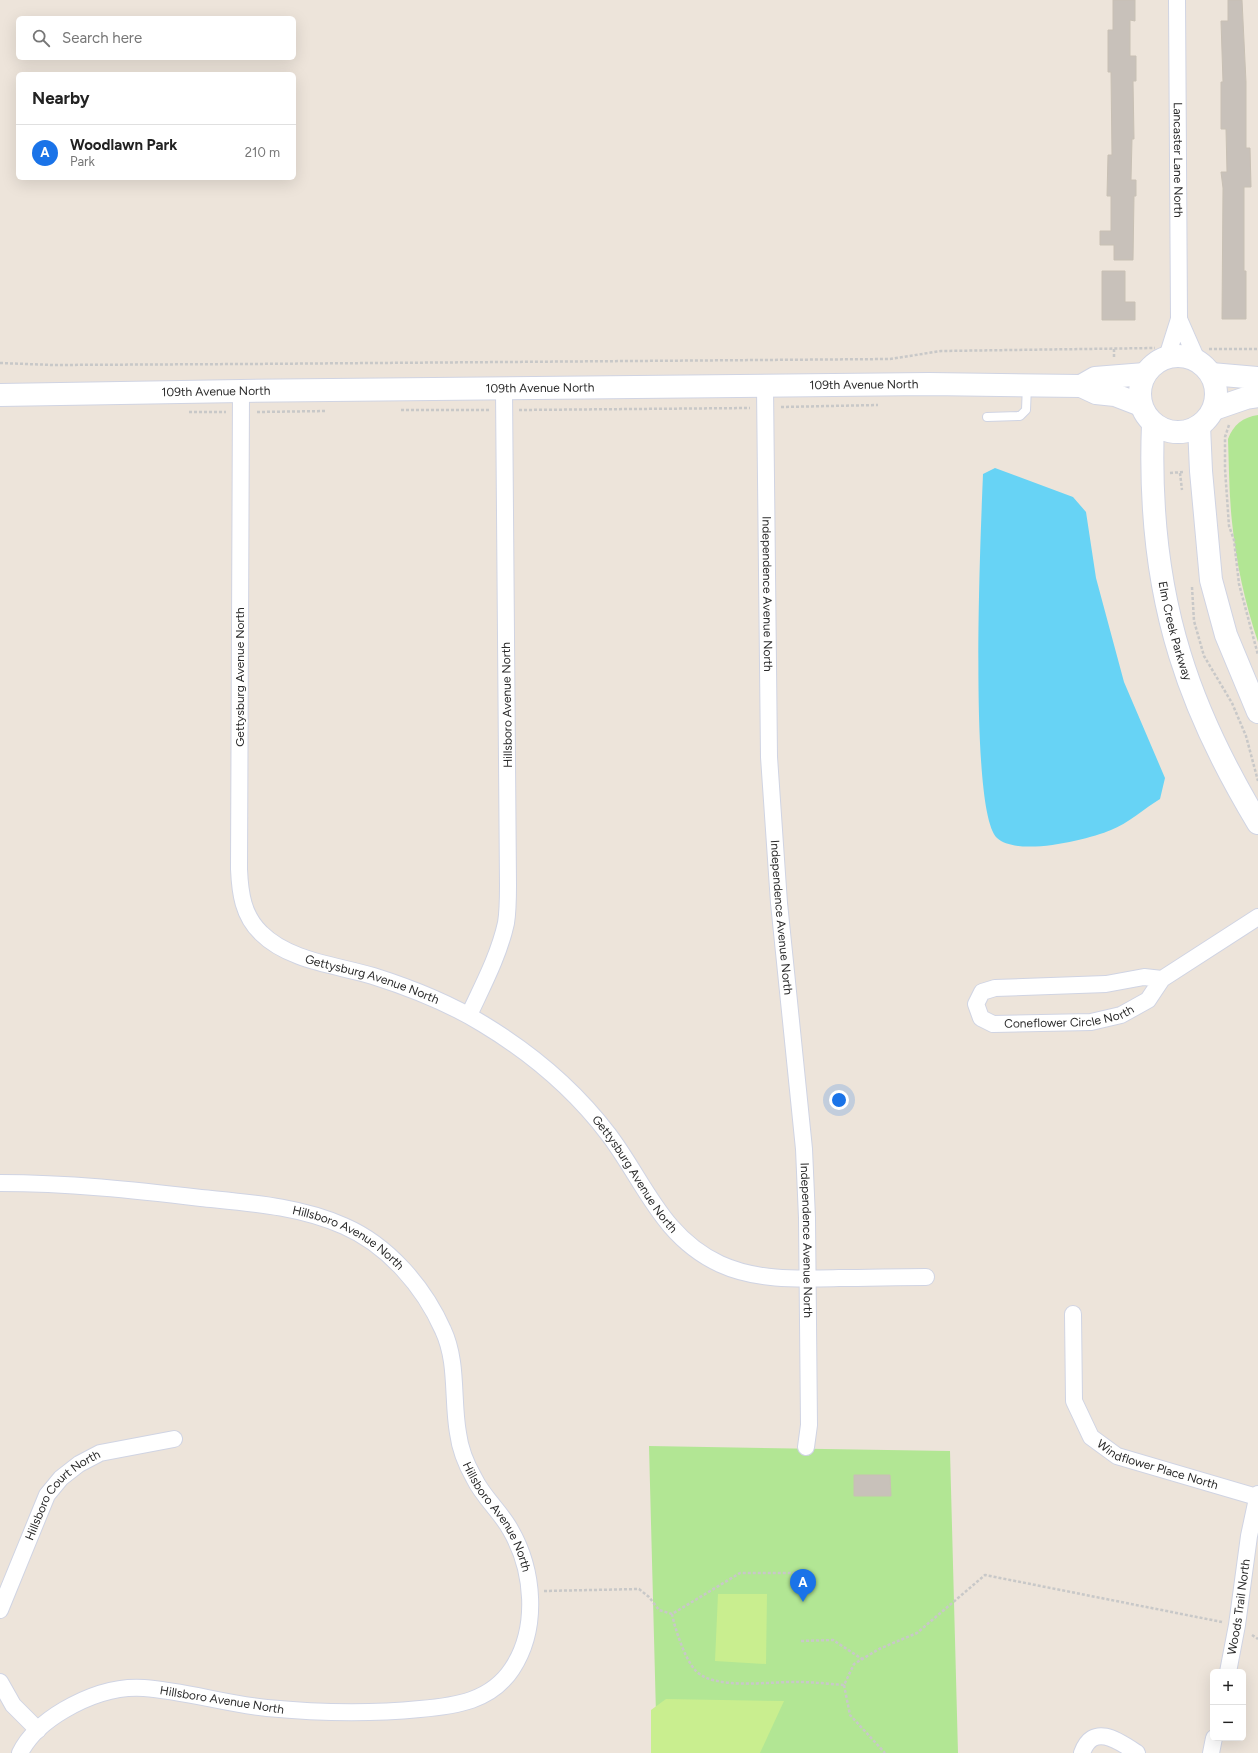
<!DOCTYPE html>
<meta charset="utf-8">
<style>
:root{--surface:#fff;--page:#f6f6f6;--text:#222;--muted:#767676;--line:#e0e0e0;--accent:#1a73e8}
body{margin:0;font-family:Figtree,sans-serif;background:var(--page);color:var(--text)}
.controls{position:absolute;right:12px;bottom:12px;display:grid;overflow:hidden;border-radius:6px;box-shadow:0 4px 16px #0002}
.controls button{width:36px;height:36px;display:grid;place-items:center;padding:0;border:0;border-bottom:1px solid var(--line);background:var(--surface);color:var(--text);font:20px sans-serif}
.you{position:absolute;left:839px;top:1100px;width:14px;height:14px;margin:-10px;border:3px solid #fff;border-radius:50%;background:#1a73e8;box-shadow:0 0 0 6px #1a73e833}
.badge{display:grid;place-items:center;width:26px;height:26px;border-radius:50%;background:var(--accent);color:#fff;font-size:13px;font-weight:700}
.pin{position:absolute;translate:-50% -33px;filter:drop-shadow(0 1px 2px #0008)}
.pin::after{content:'';position:absolute;top:21px;width:14px;height:12px;background:inherit;clip-path:polygon(0 0,100% 0,50% 100%)}
.list{margin:0;padding:0;list-style:none}
h2{display:flex;justify-content:space-between;align-items:center;height:52px;margin:0;padding:0 16px;font-size:17px}
h2 small{font-size:13px;font-weight:400;color:var(--muted)}
.list li{display:grid;grid-template-columns:26px 1fr auto;gap:12px;align-items:center;box-sizing:border-box;height:56px;padding:0 16px;border-top:1px solid var(--line)}
.list b{display:block;font-size:15px;white-space:nowrap}
.list p{margin:0;font-size:13px;white-space:nowrap;color:var(--muted)}
.list em{font-size:13px;font-style:normal;color:var(--muted)}
.icon{flex:none;width:22px;height:22px;fill:none;stroke:currentColor;stroke-width:2;stroke-linecap:round;stroke-linejoin:round}
.map{position:relative;flex:none;width:1258px;height:1753px;overflow:hidden}
.search{position:absolute;background:var(--surface);box-shadow:0 4px 16px #0002;left:16px;top:16px;width:280px;height:44px;display:flex;align-items:center;gap:10px;box-sizing:border-box;padding:0 14px;border-radius:6px;color:var(--muted);font-size:15px}
.panel{position:absolute;background:var(--surface);box-shadow:0 4px 16px #0002;left:16px;top:72px;width:280px;height:108px;border-radius:6px}
.map>svg:first-child{display:block}
.green{fill:#b2e694}
.pitch{fill:#c9ee8f}
.water{fill:#67d3f5}
.building{fill:#c8c1ba;stroke:#c8c0b4}
.lines{fill:none;stroke-linecap:round;stroke-linejoin:round}
.lane-casing{stroke:#d0d4e3;stroke-width:10}
.street-casing{stroke:#d0d4e3;stroke-width:18}
.secondary-casing{stroke:#d0d4e3;stroke-width:24}
.path{stroke:#c8c8c8;stroke-width:2.5;stroke-dasharray:3 2;stroke-linecap:butt}
.lane{stroke:#fff;stroke-width:8}
.street{stroke:#fff;stroke-width:16}
.secondary{stroke:#fff;stroke-width:22}
.labels{text-anchor:middle;dominant-baseline:central;stroke-width:3.5;stroke-linejoin:round;paint-order:stroke}
.street-label{font-size:12px;fill:#2a2a2a;stroke:#fff}
</style>
<div class="map">
<svg width="1258" height="1753" viewBox="0 0 1258 1753">
<rect width="100%" height="100%" fill="#ede4da"/>
<path class="green" d="M 1258,415 L 1258,642 C 1245,603 1236,562 1232,522 C 1229,494 1229,466 1228,439 C 1233,425 1243,417 1258,415 Z
M 649,1446 L 950,1451 L 958,1753 L 657,1753 Z"/>
<path class="pitch" d="M 718,1594 L 767,1594 L 766,1664 L 715,1661 Z
M 666,1699 L 784,1701 L 760,1753 L 651,1753 L 651,1710 Z"/>
<path class="water" d="M 995,468 L 1073,497 L 1086,512 L 1096,578 L 1124,682 L 1165,778 L 1160,799 C 1145,808 1127,824 1111,830 C 1087,840 1018,857 997,838 C 968,810 981,527 983,474 Z"/>
<path class="building" d="M 1113,0 L 1135,0 L 1135,21 L 1130,20 L 1130,56 L 1136,56 L 1136,81 L 1133,81 L 1134,139 L 1132,139 L 1131,180 L 1136,180 L 1136,196 L 1134,196 L 1133,260 L 1114,260 L 1114,245 L 1100,245 L 1100,231 L 1111,231 L 1111,196 L 1107,196 L 1108,155 L 1112,155 L 1111,72 L 1108,72 L 1108,30 L 1113,30 Z
M 1228,0 L 1242,0 L 1246,82 L 1246,148 L 1250,148 L 1251,187 L 1244,187 L 1244,271 L 1246,271 L 1246,319 L 1222,319 L 1223,188 L 1221,172 L 1227,172 L 1226,129 L 1221,129 L 1221,82 L 1223,82 L 1221,21 L 1228,21 Z
M 1102,271 L 1125,271 L 1125,302 L 1135,302 L 1135,320 L 1102,320 Z
M 854,1475 L 890,1475 L 891,1496 L 854,1496 Z"/>
<g class="lines">
<g class="lane-casing">
<path id="lane" d="M 987,417 L 1020,416 L 1026,410 L 1027,385"/>
</g>
<g class="street-casing">
<g id="street">
<path id="s1" d="M 1177,0 L 1179,319"/>
<path d="M 1167,357 L 1179,319 L 1197,360"/>
<path id="s2" d="M 765,387 L 769,757 L 779,903 L 804,1149 L 807,1218 L 809,1425 L 806,1447"/>
<path id="s3" d="M 241,391 L 239,869 C 240,893 243,916 261,933 C 289,961 336,965 373,976 C 411,988 449,1003 483,1024 C 531,1053 575,1090 609,1135 C 645,1183 662,1237 720,1264 C 757,1281 799,1279 839,1278 C 868,1278 897,1277 926,1277"/>
<path id="s4" d="M 1162,979 L 1144,977 L 1106,984 L 995,988 L 982,992 L 976,1004 L 981,1018 L 993,1024 L 1091,1022 L 1121,1015 L 1148,1000 L 1162,979 L 1258,917"/>
<path d="M 469,1015 C 483,985 499,955 506,923 C 508,911 508,897 508,885 L 504,389"/>
<path id="s5" d="M 0,1183 C 68,1183 134,1190 201,1198 C 250,1203 299,1206 344,1226 C 388,1245 424,1287 443,1330 C 458,1362 452,1399 458,1433 C 460,1449 466,1464 474,1478 C 483,1497 500,1511 510,1529 C 534,1570 539,1628 512,1669 C 491,1701 456,1706 420,1709 C 369,1714 319,1713 267,1708 C 226,1704 185,1691 144,1688 C 116,1686 88,1696 64,1710 C 47,1720 29,1735 20,1753"/>
<path id="s6" d="M 1073,1314 L 1074,1401 L 1091,1437 L 1117,1456 L 1257,1497"/>
<path id="s7" d="M 0,1610 L 47,1495 L 61,1478 L 79,1464 L 100,1453 L 174,1439"/>
<path id="s8" d="M 1228,1672 L 1237,1625 L 1249,1536 L 1258,1494"/>
<path d="M 0,1682 L 13,1705 L 38,1730"/>
<path d="M 1082,1753 C 1093,1722 1119,1741 1137,1753"/>
<path d="M 1211,1753 L 1214,1738"/>
</g>
</g>
<g class="secondary-casing">
<g id="secondary">
<circle cx="1178" cy="394" r="38"/>
<path d="M 1211,374 L 1258,378"/>
<path d="M 1081,386 L 1095,378 L 1145,374"/>
<path id="s9" d="M 0,395 L 241,391 L 929,384 L 1081,386 L 1096,393 L 1115,395 L 1141,405"/>
<path d="M 1214,409 L 1246,398 L 1258,396"/>
<path id="s10" d="M 1153,424 C 1150,500 1157,581 1180,655 C 1198,714 1226,770 1258,823"/>
<path d="M 1199,426 L 1201,471 L 1211,580 L 1226,635 L 1258,712"/>
</g>
</g>
<path class="path" d="M 1114,349 L 1114,358
M 1209,349 L 1258,349
M 0,363 L 53,365 L 247,364 L 890,359 L 941,351 L 1155,348
M 781,407 L 878,405
M 401,410 L 490,410
M 519,410 L 750,408
M 189,412 L 226,412
M 257,412 L 326,411
M 1229,425 L 1225,437 L 1225,469 L 1229,526 L 1234,540 L 1239,584 L 1258,655
M 1170,473 L 1183,472
M 1180,473 L 1182,490
M 1192,587 L 1194,621 L 1204,656 L 1232,703 L 1246,736 L 1258,781
M 544,1591 L 639,1589 L 649,1597 L 659,1610 L 672,1614 L 740,1573 L 800,1573
M 672,1614 C 675,1629 685,1659 695,1670 C 713,1691 773,1681 798,1682 C 814,1682 829,1684 844,1685 L 854,1664 L 879,1649 L 917,1633 L 985,1575 L 1222,1622
M 1252,1635 L 1258,1639
M 801,1641 L 833,1640 L 862,1659
M 844,1685 L 850,1715 L 885,1753"/>
<use href="#lane" class="lane"/>
<use href="#street" class="street"/>
<use href="#secondary" class="secondary"/>
</g>
<g class="labels">
<g class="street-label">
<text stroke="none"><textPath href="#s1" startOffset="160">Lancaster Lane North</textPath></text>
<text stroke="none"><textPath href="#s9" startOffset="864">109th Avenue North</textPath></text>
<text stroke="none"><textPath href="#s9" startOffset="540">109th Avenue North</textPath></text>
<text stroke="none"><textPath href="#s9" startOffset="216">109th Avenue North</textPath></text>
<text stroke="none"><textPath href="#s2" startOffset="207">Independence Avenue North</textPath></text>
<text stroke="none"><textPath href="#s10" startOffset="209">Elm Creek Parkway</textPath></text>
<text transform="translate(240 677) rotate(-90)">Gettysburg Avenue North</text>
<text transform="translate(507 705) rotate(-91)">Hillsboro Avenue North</text>
<text stroke="none"><textPath href="#s2" startOffset="531">Independence Avenue North</textPath></text>
<text stroke="none"><textPath href="#s3" startOffset="669">Gettysburg Avenue North</textPath></text>
<text stroke="none"><textPath href="#s4" startOffset="300">Coneflower Circle North</textPath></text>
<text stroke="none"><textPath href="#s3" startOffset="1005">Gettysburg Avenue North</textPath></text>
<text stroke="none"><textPath href="#s5" startOffset="357">Hillsboro Avenue North</textPath></text>
<text stroke="none"><textPath href="#s2" startOffset="855">Independence Avenue North</textPath></text>
<text stroke="none"><textPath href="#s6" startOffset="200">Windflower Place North</textPath></text>
<text stroke="none"><textPath href="#s7" startOffset="134">Hillsboro Court North</textPath></text>
<text stroke="none"><textPath href="#s5" startOffset="693">Hillsboro Avenue North</textPath></text>
<text stroke="none"><textPath href="#s8" startOffset="66">Woods Trail North</textPath></text>
<text transform="translate(222 1700) rotate(9)">Hillsboro Avenue North</text>
</g>
</g>
</svg>
<div class="controls">
<button>+</button>
<button>−</button>
</div>
<div class="you"></div>
<div class="pin badge" style="left:803px;top:1602px">A</div>
<div class="search"><svg class="icon" aria-label="search" viewBox="0 0 24 24"><circle cx="10" cy="10" r="6"/><path d="M15 15l6 6"/></svg>Search here</div>
<section class="panel">
<h2>Nearby<small></small></h2>
<ul class="list">
<li><span class="badge">A</span><div><b>Woodlawn Park</b><p>Park</p></div><em>210 m</em></li>
</ul>
</section>
</div>
